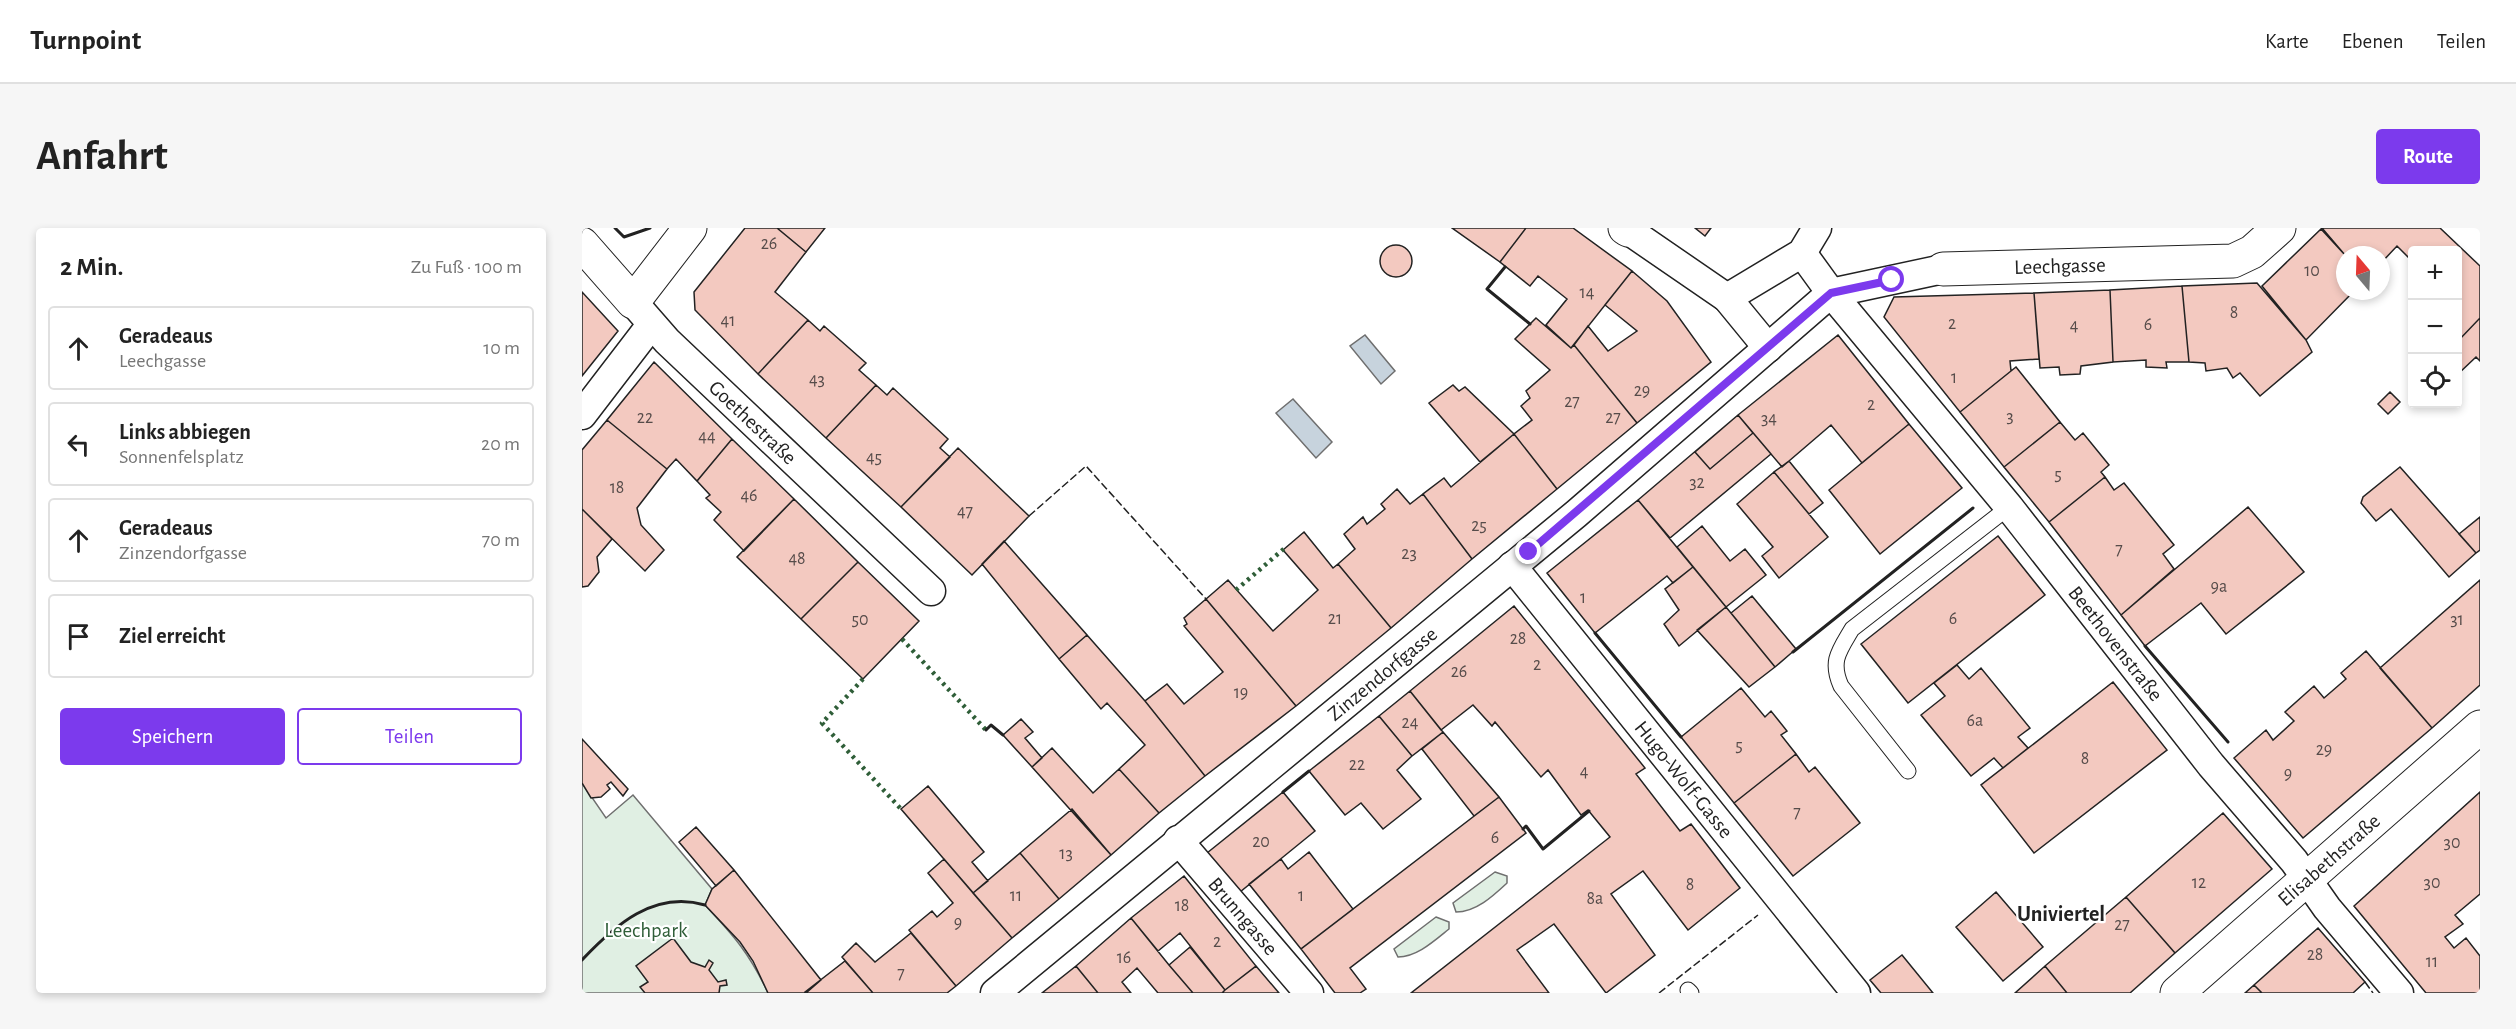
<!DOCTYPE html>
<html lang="de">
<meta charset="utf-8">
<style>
:root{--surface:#fff;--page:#f6f6f6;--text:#222;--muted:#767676;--line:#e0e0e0;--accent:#7c3aed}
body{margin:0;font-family:"Alegreya Sans",sans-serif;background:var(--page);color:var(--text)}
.controls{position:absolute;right:18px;top:18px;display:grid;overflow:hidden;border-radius:6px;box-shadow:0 3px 9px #0003}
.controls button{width:54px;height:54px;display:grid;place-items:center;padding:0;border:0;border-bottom:2px solid var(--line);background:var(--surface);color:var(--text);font:30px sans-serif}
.compass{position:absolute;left:1754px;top:18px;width:54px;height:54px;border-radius:50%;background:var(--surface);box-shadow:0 3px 9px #0003;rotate:341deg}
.stop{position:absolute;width:18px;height:18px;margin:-14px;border:4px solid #7c3aed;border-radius:50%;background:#fff}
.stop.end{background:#7c3aed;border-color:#fff;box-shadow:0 2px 6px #0008}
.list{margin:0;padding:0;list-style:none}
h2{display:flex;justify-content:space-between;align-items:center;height:78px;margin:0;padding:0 24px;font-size:26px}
h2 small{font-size:20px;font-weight:400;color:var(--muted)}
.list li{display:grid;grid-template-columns:39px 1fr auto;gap:18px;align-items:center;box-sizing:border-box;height:84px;margin:0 12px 12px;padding:0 12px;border:2px solid var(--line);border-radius:6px}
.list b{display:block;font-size:22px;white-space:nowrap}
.list p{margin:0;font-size:20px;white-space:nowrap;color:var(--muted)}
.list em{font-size:20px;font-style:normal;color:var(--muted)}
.actions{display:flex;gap:12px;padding:18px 24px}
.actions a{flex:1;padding:14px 0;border:2px solid var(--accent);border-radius:6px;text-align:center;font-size:21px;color:var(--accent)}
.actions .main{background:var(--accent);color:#fff}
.icon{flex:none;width:33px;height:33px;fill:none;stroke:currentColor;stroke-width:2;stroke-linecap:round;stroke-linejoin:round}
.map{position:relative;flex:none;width:1898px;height:765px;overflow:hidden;border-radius:6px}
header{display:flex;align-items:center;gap:36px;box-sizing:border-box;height:84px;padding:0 30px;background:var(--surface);border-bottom:2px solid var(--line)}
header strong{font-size:28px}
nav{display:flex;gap:33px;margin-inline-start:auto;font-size:21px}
.intro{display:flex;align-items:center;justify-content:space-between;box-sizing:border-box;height:144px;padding:0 36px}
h1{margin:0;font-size:42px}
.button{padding:15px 27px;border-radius:6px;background:var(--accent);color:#fff;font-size:21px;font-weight:700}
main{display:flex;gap:36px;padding:0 36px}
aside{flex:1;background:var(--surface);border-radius:6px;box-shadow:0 3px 9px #0003}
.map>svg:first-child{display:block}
.green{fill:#e0efe3;stroke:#6f6f6f;stroke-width:1.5}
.water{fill:#c7d3dd;stroke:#6f6f6f;stroke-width:1.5}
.building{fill:#f3c9c0;stroke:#222;stroke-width:1.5}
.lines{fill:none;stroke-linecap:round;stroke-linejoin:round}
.service-casing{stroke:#222;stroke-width:17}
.minor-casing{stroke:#222;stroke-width:31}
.tertiary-casing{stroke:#222;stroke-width:35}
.primary-casing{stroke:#222;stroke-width:35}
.service{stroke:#fff;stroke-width:15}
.minor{stroke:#fff;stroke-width:28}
.tertiary{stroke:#fff;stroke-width:33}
.primary{stroke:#fff;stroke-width:33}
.hedge{stroke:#2f5e38;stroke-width:4.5;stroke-dasharray:3 4.5;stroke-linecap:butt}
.fence{stroke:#222;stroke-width:1.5;stroke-dasharray:8 3;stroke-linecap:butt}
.wall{stroke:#222;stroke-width:3}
.route{stroke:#7c3aed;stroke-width:8}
.labels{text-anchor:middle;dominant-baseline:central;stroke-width:4.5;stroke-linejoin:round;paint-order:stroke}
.number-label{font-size:18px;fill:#564c4a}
.street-label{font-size:21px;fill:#222;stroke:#fff}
.park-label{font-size:21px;fill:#2f5e38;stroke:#fff}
.neighbourhood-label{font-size:22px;font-weight:bold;fill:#222;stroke:#fff}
</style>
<header>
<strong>Turnpoint</strong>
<nav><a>Karte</a><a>Ebenen</a><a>Teilen</a></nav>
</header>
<div class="intro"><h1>Anfahrt</h1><a class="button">Route</a></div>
<main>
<aside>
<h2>2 Min.<small>Zu Fuß · 100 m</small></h2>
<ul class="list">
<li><svg class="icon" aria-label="ahead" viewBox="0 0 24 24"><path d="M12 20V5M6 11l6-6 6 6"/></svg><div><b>Geradeaus</b><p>Leechgasse</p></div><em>10 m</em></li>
<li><svg class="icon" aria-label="left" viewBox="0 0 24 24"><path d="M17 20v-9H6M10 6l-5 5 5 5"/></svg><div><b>Links abbiegen</b><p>Sonnenfelsplatz</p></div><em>20 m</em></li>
<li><svg class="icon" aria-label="ahead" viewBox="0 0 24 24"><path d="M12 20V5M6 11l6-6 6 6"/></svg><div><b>Geradeaus</b><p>Zinzendorfgasse</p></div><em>70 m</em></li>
<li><svg class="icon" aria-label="arrive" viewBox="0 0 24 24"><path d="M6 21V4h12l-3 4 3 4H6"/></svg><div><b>Ziel erreicht</b></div></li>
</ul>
<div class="actions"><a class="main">Speichern</a><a>Teilen</a></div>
</aside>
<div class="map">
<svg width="1898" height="765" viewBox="0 0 1898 765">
<rect width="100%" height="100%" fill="#fff"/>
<path class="green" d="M 0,555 L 24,590 L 51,567 L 130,661 L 123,677 C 152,708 168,726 186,765 L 0,765 Z
M 913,644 L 925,648 L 925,655 C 911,668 894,684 874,684 L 871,675 Z
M 854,689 L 867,694 L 867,701 C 852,713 835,729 816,729 L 812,721 Z"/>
<path class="water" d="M 783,107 L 813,143 L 799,156 L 768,118 Z
M 711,171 L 750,214 L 734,230 L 694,185 Z"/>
<path class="building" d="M 163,0 L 195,0 L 224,24 L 193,64 L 226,92 L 176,146 L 113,82 L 112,64 Z
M 195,0 L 243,0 L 224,24 Z
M 870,0 L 944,0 L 918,34 Z
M 944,0 L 991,0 L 1050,43 L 989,120 L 964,97 L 985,71 L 956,48 L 948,58 L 918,34 Z
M 1113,0 L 1129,0 L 1123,8 Z
M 1740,0 L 1858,0 L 1898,38 L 1898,90 L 1876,113 L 1876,22 L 1830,22 L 1830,33 L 1815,18 L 1799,35 L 1799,27 L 1763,27 Z
M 1739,1 L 1763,27 L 1763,63 L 1772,63 L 1724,112 L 1680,58 Z
M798 33a16 16 0 1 1 32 0a16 16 0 1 1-32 0Z
M 1050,43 L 1085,73 L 1129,134 L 1055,195 L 992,117 L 1006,98 L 1026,123 L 1055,103 L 1023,77 Z
M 1675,55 L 1724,112 L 1730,124 L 1678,168 L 1658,145 L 1651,150 L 1645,140 L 1624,143 L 1623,135 L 1607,134 L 1600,58 Z
M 1600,58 L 1607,134 L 1584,134 L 1585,140 L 1564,139 L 1564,132 L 1531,134 L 1528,62 Z
M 1528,62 L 1531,134 L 1499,138 L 1498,146 L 1478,147 L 1477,139 L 1458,140 L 1452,65 Z
M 0,64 L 36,103 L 0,148 Z
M 1452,65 L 1457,131 L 1428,133 L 1429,143 L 1378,184 L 1302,89 L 1312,69 Z
M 954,90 L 989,120 L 992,117 L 1055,195 L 975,261 L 932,206 L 950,192 L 939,178 L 948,170 L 944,163 L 968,142 L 933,111 Z
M 1898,90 L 1898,133 L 1894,129 L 1876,146 L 1876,113 Z
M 226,92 L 238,103 L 242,98 L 284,135 L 277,142 L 294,157 L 244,210 L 176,146 Z
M 1256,107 L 1327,196 L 1280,235 L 1249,197 L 1200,239 L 1156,187 Z
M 72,134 L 150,211 L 115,253 L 94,231 L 85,241 L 25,192 Z
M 1434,139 L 1478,194 L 1422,239 L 1378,184 Z
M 294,157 L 305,167 L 311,160 L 366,211 L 358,220 L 368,229 L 319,279 L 244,210 Z
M 871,157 L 877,163 L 883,159 L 932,206 L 898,234 L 847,175 Z
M 1808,164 L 1818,174 L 1806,186 L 1796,176 Z
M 1156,187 L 1189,226 L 1088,310 L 1056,272 Z
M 1156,187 L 1171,205 L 1128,241 L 1113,224 Z
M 25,192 L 85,241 L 55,280 L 59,297 L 82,322 L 63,343 L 0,281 L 0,222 Z
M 1478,194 L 1493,212 L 1501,205 L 1527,237 L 1519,244 L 1523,249 L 1467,294 L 1422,239 Z
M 1327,196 L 1380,260 L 1298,326 L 1247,262 Z
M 932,206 L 975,261 L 890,331 L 841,266 L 862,250 L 869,259 Z
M 150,211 L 212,271 L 162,323 L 132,292 L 139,284 L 124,270 L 128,267 L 115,253 Z
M 376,220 L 447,288 L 390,347 L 319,279 Z
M 1207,233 L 1241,275 L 1227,286 L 1192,244 Z
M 1818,239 L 1894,325 L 1867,349 L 1809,281 L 1794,293 L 1779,275 L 1781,269 Z
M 1192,244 L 1246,309 L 1197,350 L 1180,328 L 1191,319 L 1155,276 Z
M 1523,249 L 1532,262 L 1542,255 L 1592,317 L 1581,326 L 1592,341 L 1539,387 L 1467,294 Z
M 815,261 L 828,276 L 841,266 L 890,331 L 809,400 L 756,336 L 773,321 L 762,306 L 781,289 L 785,296 L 803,281 L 799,276 Z
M 212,271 L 276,334 L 219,391 L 155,329 Z
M 1056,272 L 1111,339 L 1091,355 L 1085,348 L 1013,405 L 965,345 Z
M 1666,279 L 1722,344 L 1644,406 L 1619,375 L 1563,418 L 1539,387 Z
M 0,281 L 30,311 L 15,329 L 17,344 L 6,358 L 0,359 Z
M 1898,289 L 1898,322 L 1894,325 L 1877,306 Z
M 1120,298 L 1148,333 L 1163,321 L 1184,347 L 1144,379 L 1095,319 Z
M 722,304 L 751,340 L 756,336 L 809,400 L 714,478 L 624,371 L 646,352 L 691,403 L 736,362 L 701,322 Z
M 1416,308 L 1463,367 L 1326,475 L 1279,416 Z
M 422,313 L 505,407 L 477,431 L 400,336 Z
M 276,334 L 337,393 L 281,451 L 219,391 Z
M 1111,339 L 1144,379 L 1097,418 L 1082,396 L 1097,382 L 1083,361 Z
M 1898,352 L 1898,457 L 1850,500 L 1798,440 Z
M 1170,368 L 1214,421 L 1193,439 L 1149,385 Z
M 624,371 L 714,478 L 623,548 L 563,473 L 585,456 L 602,476 L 641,444 L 602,398 L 605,396 L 602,390 Z
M 932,378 L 1063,540 L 1054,546 L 1098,603 L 1109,596 L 1158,660 L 1106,702 L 1061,643 L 1029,666 L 1073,727 L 1024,765 L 972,696 L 935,722 L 967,765 L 829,765 L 1028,609 L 1006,582 L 999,587 L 966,542 L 959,549 L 913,494 L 910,498 L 891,477 L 859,502 L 828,463 Z
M 1144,379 L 1193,439 L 1167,459 L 1115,402 Z
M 505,407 L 563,473 L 623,548 L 577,585 L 537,541 L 563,517 L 525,475 L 519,481 L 477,431 Z
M 1784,423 L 1850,500 L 1721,610 L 1652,530 L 1684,502 L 1691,512 L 1712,493 L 1703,484 L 1732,458 L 1742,470 L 1764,451 L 1759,445 Z
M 1375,437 L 1387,451 L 1399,440 L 1448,500 L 1436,509 L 1446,520 L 1421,540 L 1412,530 L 1389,548 L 1339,487 L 1363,468 L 1352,455 Z
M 1531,454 L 1585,522 L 1452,625 L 1399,557 Z
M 1159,460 L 1183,489 L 1189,483 L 1205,503 L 1199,507 L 1214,526 L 1152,575 L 1099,509 Z
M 828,463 L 861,504 L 830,528 L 797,488 Z
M 797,488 L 830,528 L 815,542 L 839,571 L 801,601 L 779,575 L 763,587 L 727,543 Z
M 439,491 L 451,504 L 443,510 L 460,530 L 450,539 L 421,507 Z
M 861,504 L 917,569 L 892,588 L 840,521 Z
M 0,511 L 46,561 L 41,568 L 29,554 L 25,557 L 28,561 L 19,569 L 9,570 L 0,555 Z
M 470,520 L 511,565 L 537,541 L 577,585 L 529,627 L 450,539 Z
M 1214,526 L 1227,544 L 1233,539 L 1278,595 L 1211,648 L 1152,575 Z
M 346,558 L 402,624 L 390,634 L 406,653 L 391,665 L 319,581 Z
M 701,564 L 733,603 L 658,664 L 625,625 Z
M 1898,564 L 1898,666 L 1873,687 L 1881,696 L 1863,709 L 1872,720 L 1884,710 L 1898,728 L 1898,765 L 1844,765 L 1772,678 Z
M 917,569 L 944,605 L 768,740 L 784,761 L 778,765 L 753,765 L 719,721 Z
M 490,581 L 529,627 L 477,671 L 438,625 Z
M 1641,585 L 1690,641 L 1593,725 L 1544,669 Z
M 114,599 L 152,642 L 134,658 L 97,614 Z
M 727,624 L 771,681 L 719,721 L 667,656 L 699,631 L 706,641 Z
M 438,625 L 477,671 L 430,710 L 391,665 Z
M 362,631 L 430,710 L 374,758 L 327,702 L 350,683 L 355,689 L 371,675 L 346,645 Z
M 152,642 L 239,752 L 224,765 L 186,765 L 171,733 L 158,714 L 123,677 L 130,661 Z
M 602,648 L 674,738 L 643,762 L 598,705 L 576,723 L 549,690 Z
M 1414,664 L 1461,719 L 1421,753 L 1374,699 Z
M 1544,669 L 1593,725 L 1548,765 L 1485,765 L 1463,738 Z
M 549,690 L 587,737 L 611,765 L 576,765 L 555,740 L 540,754 L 549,765 L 516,765 L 494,738 Z
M 1736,700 L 1783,754 L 1771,765 L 1680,765 L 1672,757 Z
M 329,705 L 374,758 L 365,765 L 291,765 L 260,729 L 274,715 L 293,734 Z
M 91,710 L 109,734 L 123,739 L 127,732 L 131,735 L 127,742 L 136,754 L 144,752 L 145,757 L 138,758 L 137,765 L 63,765 L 58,759 L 66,754 L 54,738 Z
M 608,719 L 643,762 L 640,765 L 611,765 L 587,737 Z
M 1320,727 L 1351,765 L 1299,765 L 1288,752 Z
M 263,733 L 291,765 L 224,765 L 223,764 Z
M 494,738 L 516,765 L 460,765 Z
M 674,738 L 697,765 L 640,765 L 643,762 Z
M 1463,738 L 1485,765 L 1433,765 Z
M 1672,757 L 1680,765 L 1663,765 Z"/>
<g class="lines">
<g class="service-casing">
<path id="service" d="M 1326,543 L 1259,458 C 1248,433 1257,423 1270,401 L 1427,279
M 1106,762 L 1109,765"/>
</g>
<g class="minor-casing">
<g id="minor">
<path d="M 1046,2 L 1145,70 L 1186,120"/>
<path id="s1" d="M 1220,25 L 1249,65 L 1427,279 L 1629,537 L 1712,633 L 1745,680 L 1817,765"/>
<path d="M 1145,70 L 1220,25 L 1235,0"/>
<path id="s2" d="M 51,74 L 85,113 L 349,363"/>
<path d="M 0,187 L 69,97"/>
<path id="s3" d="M 930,338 L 1274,765"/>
<path id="s4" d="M 596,612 L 727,765"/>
<path id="s5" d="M 413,765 L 994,286 L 1249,65 L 1361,41"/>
</g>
</g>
<g class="tertiary-casing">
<g id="tertiary">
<path d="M 1043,0 L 1046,2"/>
<path d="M 0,16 L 51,74 L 108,0"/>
<path id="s6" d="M 1361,41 L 1651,33 L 1670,24 L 1697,0"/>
</g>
</g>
<g class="primary-casing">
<g id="primary">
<path id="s7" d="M 1595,765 L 1898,499"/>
</g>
</g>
<use href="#service" class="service"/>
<use href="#minor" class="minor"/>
<use href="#tertiary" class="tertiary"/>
<use href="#primary" class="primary"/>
<path class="hedge" d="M 654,362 L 704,319
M 320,411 L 404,502
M 281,451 L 240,495 L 319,581"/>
<path class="fence" d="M 447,288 L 504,238 L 624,371
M 1783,754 L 1791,765
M 1077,765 L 1176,687"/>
<path class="wall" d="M 33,0 L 42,9 L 68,0
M 923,39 L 905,61 L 948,96
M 1013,405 L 1099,509
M 1563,418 L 1646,514
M 1211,424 L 1391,280
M 404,502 L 409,497 L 421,507
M 701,564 L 727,543
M 941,601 L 944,598 L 961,621 L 1007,583
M 0,732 C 33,697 72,662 123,677"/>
</g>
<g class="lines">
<path class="route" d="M 947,324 L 1249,65 L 1310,52"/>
</g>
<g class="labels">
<g class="number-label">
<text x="187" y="16">26</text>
<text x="1730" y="43">10</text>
<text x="1005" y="65">14</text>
<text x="1652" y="85">8</text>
<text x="146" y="93">41</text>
<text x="1370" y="96">2</text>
<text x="1566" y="97">6</text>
<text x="1492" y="98">4</text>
<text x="1372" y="150">1</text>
<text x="235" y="152">43</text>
<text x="1060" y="163">29</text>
<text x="990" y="174">27</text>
<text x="1289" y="177">2</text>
<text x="1428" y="189">3</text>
<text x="63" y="190">22</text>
<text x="1031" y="190">27</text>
<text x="1187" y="191">34</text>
<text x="125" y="209">44</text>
<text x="292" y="230">45</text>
<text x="1476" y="247">5</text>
<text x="1115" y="255">32</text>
<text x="35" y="260">18</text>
<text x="167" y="268">46</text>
<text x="383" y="284">47</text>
<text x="897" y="298">25</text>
<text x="1537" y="322">7</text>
<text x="827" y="326">23</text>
<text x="215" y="331">48</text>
<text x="1637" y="359">9a</text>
<text x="1001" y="370">1</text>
<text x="753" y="391">21</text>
<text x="1371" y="391">6</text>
<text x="278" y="392">50</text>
<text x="1875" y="392">31</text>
<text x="936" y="411">28</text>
<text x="955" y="437">2</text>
<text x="877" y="444">26</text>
<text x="659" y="465">19</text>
<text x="1393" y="493">6a</text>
<text x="828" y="495">24</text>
<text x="1157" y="518">5</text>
<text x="1742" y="522">29</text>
<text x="1503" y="531">8</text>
<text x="775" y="537">22</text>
<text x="1002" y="544">4</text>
<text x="1706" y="546">9</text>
<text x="1215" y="585">7</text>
<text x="913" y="610">6</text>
<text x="679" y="614">20</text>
<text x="1870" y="615">30</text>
<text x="484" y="626">13</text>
<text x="1617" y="655">12</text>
<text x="1850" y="655">30</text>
<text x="1108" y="657">8</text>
<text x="434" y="668">11</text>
<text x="719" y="668">1</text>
<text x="1013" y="671">8a</text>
<text x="600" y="678">18</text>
<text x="376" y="695">9</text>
<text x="1540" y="697">27</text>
<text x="635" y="714">2</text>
<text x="1733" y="727">28</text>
<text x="542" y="730">16</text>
<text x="1850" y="734">11</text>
<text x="319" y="746">7</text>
</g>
<g class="street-label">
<text stroke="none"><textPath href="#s6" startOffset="117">Leechgasse</textPath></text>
<text stroke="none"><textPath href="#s2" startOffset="170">Goethestraße</textPath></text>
<text stroke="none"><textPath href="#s1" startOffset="501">Beethovenstraße</textPath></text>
<text stroke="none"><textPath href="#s5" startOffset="502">Zinzendorfgasse</textPath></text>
<text stroke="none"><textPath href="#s3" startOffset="274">Hugo-Wolf-Gasse</textPath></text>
<text stroke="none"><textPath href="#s7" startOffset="202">Elisabethstraße</textPath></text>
<text stroke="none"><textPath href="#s4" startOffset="100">Brunngasse</textPath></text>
</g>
<g class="park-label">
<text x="64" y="702">Leechpark</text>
</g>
<g class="neighbourhood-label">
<text x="1479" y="686">Univiertel</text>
</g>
</g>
</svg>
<div class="controls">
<button>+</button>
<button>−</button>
<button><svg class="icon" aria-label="locate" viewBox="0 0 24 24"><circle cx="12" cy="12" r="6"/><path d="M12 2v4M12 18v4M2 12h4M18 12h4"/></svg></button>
</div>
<svg class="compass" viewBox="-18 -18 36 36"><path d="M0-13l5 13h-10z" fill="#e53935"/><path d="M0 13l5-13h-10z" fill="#767676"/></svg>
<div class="stop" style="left:1310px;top:52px"></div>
<div class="stop end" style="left:947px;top:324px"></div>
</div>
</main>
